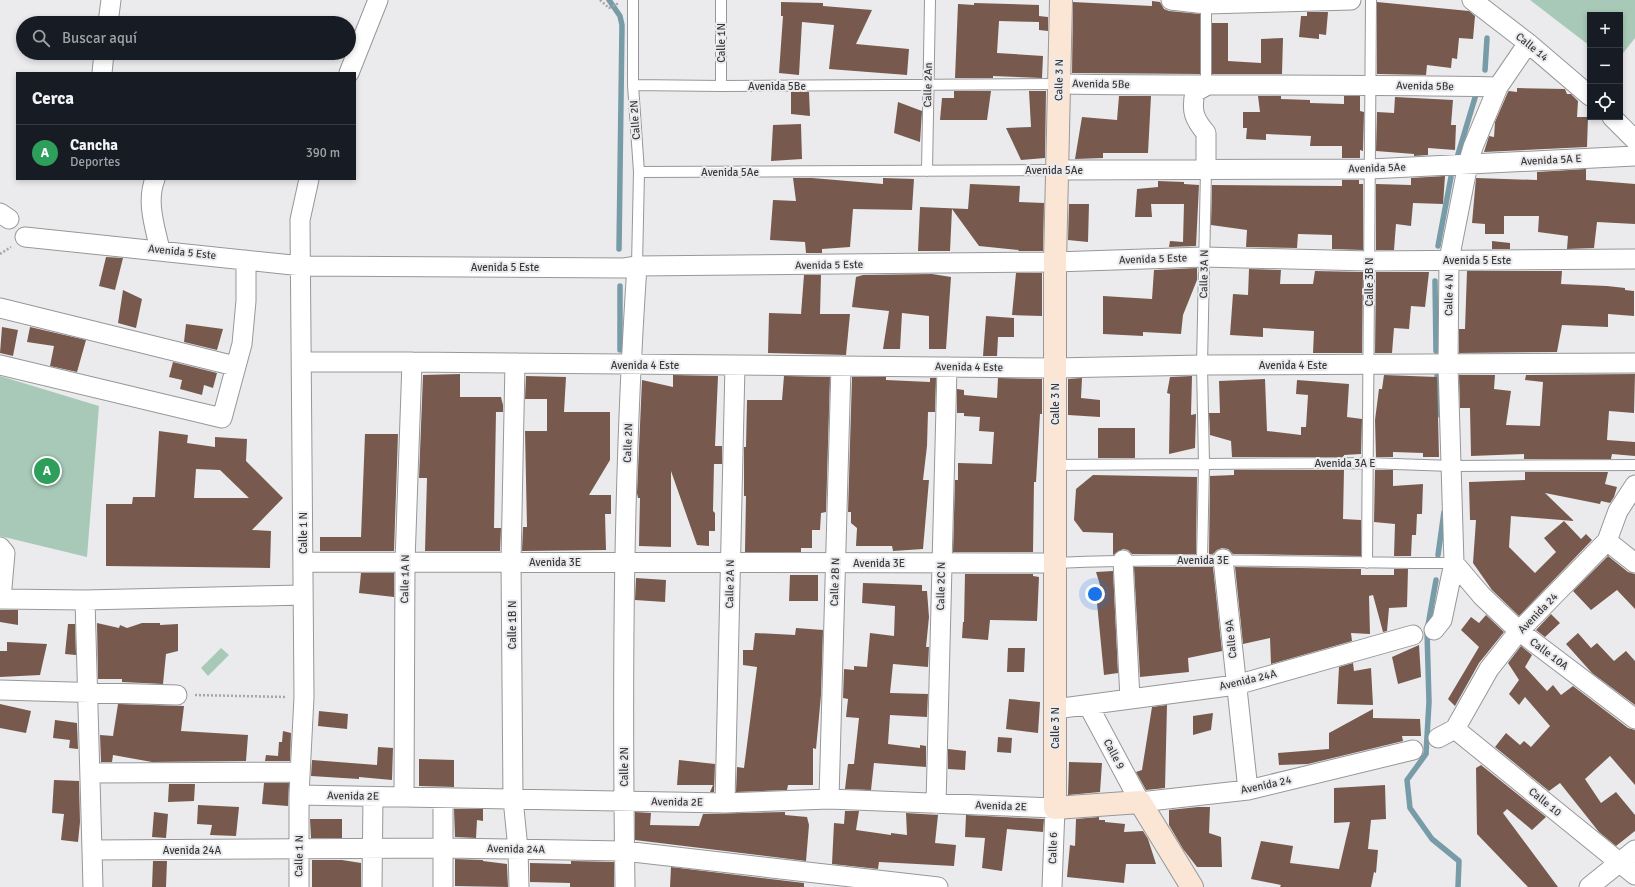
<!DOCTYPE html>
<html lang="es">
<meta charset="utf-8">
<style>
:root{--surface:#171b24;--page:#20242c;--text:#f1f3f6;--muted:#9ea1a6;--line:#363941;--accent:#0b8043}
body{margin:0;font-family:Signika,sans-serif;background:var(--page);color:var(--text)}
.controls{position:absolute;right:12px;top:12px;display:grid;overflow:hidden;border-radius:0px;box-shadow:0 2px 6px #0003}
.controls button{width:36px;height:36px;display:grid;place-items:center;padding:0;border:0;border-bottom:1px solid var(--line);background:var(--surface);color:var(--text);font:20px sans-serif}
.you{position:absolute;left:1095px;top:594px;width:14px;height:14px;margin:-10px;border:3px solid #fff;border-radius:50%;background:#1a73e8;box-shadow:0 0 0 6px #1a73e833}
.badge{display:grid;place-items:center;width:26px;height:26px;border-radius:50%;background:var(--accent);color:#fff;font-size:13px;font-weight:700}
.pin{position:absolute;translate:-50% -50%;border:2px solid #fff;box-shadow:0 1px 4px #0006}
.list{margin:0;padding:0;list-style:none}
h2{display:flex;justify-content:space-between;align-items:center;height:52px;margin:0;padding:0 16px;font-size:17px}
h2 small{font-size:13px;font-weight:400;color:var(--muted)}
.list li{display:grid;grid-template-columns:26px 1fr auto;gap:12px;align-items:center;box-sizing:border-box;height:56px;padding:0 16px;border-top:1px solid var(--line)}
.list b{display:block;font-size:15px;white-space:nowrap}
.list p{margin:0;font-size:13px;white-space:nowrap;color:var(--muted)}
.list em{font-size:13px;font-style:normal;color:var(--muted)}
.icon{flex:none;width:22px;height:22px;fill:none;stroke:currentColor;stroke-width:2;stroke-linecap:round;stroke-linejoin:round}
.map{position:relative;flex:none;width:1635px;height:887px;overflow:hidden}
.search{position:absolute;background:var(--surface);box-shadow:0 2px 6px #0003;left:16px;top:16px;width:340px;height:44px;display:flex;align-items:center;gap:10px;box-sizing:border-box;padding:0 14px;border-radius:22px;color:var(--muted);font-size:15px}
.panel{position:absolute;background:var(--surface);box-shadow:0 2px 6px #0003;left:16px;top:72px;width:340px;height:108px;border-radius:0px}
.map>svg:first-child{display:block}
.green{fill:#a8c9b7}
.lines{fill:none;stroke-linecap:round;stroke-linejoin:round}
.stream{stroke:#779ca7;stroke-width:5.5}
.building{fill:#775a4d;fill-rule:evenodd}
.lane-casing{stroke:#969799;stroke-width:12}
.street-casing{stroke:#969799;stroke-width:21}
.secondary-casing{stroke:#969799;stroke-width:24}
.path{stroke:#a6a6a8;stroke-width:2.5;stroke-dasharray:2 2;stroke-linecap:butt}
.lane{stroke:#fff;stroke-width:10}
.street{stroke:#fff;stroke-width:19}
.secondary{stroke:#fbe6d5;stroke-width:22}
.labels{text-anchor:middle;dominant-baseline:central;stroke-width:4;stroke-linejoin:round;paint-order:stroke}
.street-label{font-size:11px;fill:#3b3b3c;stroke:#ebebee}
</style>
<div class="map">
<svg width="1635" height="887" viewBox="0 0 1635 887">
<rect width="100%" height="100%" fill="#ebebee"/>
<path class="green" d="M 1530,0 L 1635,0 L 1635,38 L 1620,57 L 1620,15 L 1590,15 L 1590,46 Z
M 0,376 L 99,406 L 87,557 L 0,536 Z
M 221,648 L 229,655 L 208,676 L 201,668 Z"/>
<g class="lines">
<path class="stream" d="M 609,0 L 620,16 L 622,25 L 619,249
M 1485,70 L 1487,38
M 1456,161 L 1477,91
M 1438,246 L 1451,177
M 1435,281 L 1436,351
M 620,286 L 620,350
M 1437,376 L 1440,415
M 1438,555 L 1444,512
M 1436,580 L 1427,631 L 1429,702 L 1426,754 L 1407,780 L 1410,808 L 1432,839 L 1459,861 L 1458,887"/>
</g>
<path class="building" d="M 1152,1 L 1160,2 L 1164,9 L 1169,11 L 1200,14 L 1200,74 L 1072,73 L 1073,2 L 1152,6 Z
M 781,2 L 823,3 L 823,6 L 872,10 L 856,44 L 909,49 L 907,75 L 829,69 L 834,25 L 802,22 L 799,75 L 779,73 L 783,16 L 781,16 Z
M 1377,2 L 1469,11 L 1475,16 L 1473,39 L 1459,38 L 1457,59 L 1452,58 L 1451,68 L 1427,65 L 1426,75 L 1377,74 Z
M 974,3 L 1039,5 L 1039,22 L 999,21 L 997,53 L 1043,56 L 1042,78 L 993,76 L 993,78 L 955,78 L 958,4 L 974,5 Z
M 1307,12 L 1328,12 L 1326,35 L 1319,34 L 1319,39 L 1299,37 L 1301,16 L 1307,16 Z
M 1039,16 L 1048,17 L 1048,31 L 1039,30 Z
M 1212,23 L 1228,23 L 1228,61 L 1261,63 L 1261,39 L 1283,38 L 1282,74 L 1212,74 Z
M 1517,88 L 1565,89 L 1567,94 L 1571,94 L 1578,101 L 1577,117 L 1588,117 L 1587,147 L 1484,152 L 1489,136 L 1494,137 L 1495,122 L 1508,92 L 1509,91 L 1517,92 Z
M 954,91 L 991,91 L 987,120 L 940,120 L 942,98 L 954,98 Z
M 1029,91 L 1046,91 L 1045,158 L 1021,160 L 1006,128 L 1031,127 Z
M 791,92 L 809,92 L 810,116 L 791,114 Z
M 1119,96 L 1151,96 L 1148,153 L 1103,153 L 1103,158 L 1075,159 L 1082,117 L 1117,120 Z
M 1258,96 L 1281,96 L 1281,99 L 1310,100 L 1310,103 L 1344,104 L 1344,96 L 1360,96 L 1360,111 L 1364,112 L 1363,151 L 1360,150 L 1360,158 L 1342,158 L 1342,146 L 1310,146 L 1311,136 L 1266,134 L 1266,140 L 1246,139 L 1247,128 L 1243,128 L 1243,112 L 1260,112 Z
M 1395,97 L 1453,100 L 1451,125 L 1456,125 L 1455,150 L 1428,148 L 1428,155 L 1414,156 L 1414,154 L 1376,151 L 1377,112 L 1394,113 Z
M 898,102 L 922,111 L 920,142 L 894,133 Z
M 801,124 L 802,159 L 771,161 L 773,125 Z
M 1586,169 L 1586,180 L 1635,184 L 1635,224 L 1597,222 L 1594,248 L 1567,249 L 1568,236 L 1538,232 L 1539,216 L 1504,216 L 1504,234 L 1485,234 L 1485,224 L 1472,223 L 1476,178 L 1537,180 L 1537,172 Z
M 1445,176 L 1443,204 L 1413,203 L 1411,226 L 1396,224 L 1394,250 L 1376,250 L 1376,184 L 1411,185 L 1411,178 Z
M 793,178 L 812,178 L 883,184 L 883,178 L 914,179 L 912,210 L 853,209 L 850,247 L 822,249 L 822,253 L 806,253 L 805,242 L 770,240 L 773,200 L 796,201 Z
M 1342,180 L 1359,180 L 1359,184 L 1363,184 L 1363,250 L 1332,249 L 1332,235 L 1298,234 L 1297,248 L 1246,247 L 1247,230 L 1211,225 L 1212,185 L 1342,186 Z
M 1158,181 L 1184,182 L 1184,184 L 1199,185 L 1196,246 L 1169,247 L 1170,241 L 1183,242 L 1184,204 L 1151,204 L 1152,217 L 1135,217 L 1137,189 L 1158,187 Z
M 970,184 L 1020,186 L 1019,202 L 1044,203 L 1043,251 L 1018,251 L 1019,250 L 979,246 L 952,209 L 950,251 L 918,251 L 920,207 L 968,209 Z
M 1069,204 L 1089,204 L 1088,242 L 1068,240 Z
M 1492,241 L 1510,243 L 1510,249 L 1492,249 Z
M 106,257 L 123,258 L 115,290 L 99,286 Z
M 1197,268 L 1197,280 L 1183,315 L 1181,334 L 1143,332 L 1143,336 L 1103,334 L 1103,296 L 1152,299 L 1154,270 Z
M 1249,269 L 1281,270 L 1280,284 L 1313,284 L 1315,271 L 1363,272 L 1362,353 L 1313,353 L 1314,331 L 1263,328 L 1263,337 L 1230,335 L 1233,294 L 1248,295 Z
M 1467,271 L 1562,271 L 1561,284 L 1607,286 L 1625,288 L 1625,290 L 1634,291 L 1634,316 L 1608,314 L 1608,327 L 1562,325 L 1557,352 L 1459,353 L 1459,329 L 1465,329 Z
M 1376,272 L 1429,272 L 1425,307 L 1411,306 L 1409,329 L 1394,328 L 1392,353 L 1375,353 Z
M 1016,273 L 1042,273 L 1042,316 L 1012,315 Z
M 932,274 L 951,277 L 946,349 L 929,349 L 929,316 L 902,313 L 900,349 L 883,349 L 889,311 L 852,307 L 856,277 L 863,275 Z
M 804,275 L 821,275 L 820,314 L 850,314 L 846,355 L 768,353 L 769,313 L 801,314 Z
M 123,290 L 142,299 L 136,328 L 118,323 Z
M 986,316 L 1014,318 L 1014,337 L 998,337 L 997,356 L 983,356 Z
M 186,324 L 223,329 L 217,350 L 184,342 Z
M 2,327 L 18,330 L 13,356 L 0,353 Z
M 30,327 L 86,340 L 77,372 L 50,366 L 54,346 L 27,342 Z
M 173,362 L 217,373 L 213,388 L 204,385 L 202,395 L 180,389 L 182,380 L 169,377 Z
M 460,374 L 460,397 L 501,397 L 503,405 L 503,412 L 496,412 L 494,528 L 501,528 L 500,551 L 425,551 L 427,478 L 419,478 L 423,375 Z
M 1635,374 L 1634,413 L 1609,411 L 1607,440 L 1635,442 L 1635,456 L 1612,454 L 1611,459 L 1524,459 L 1524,454 L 1471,456 L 1470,408 L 1460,408 L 1459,375 L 1495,375 L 1494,389 L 1511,391 L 1506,425 L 1540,426 L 1543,382 L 1525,380 L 1526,375 Z
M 673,375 L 718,376 L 715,446 L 722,446 L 722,464 L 714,464 L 713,511 L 715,513 L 715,531 L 709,531 L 709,546 L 697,545 L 671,471 L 671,547 L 639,546 L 640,498 L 638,498 L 637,493 L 642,380 L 673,387 Z
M 1384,375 L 1437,377 L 1439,457 L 1423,457 L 1423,453 L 1393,452 L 1393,457 L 1376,457 L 1375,420 L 1379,389 L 1382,389 Z
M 526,376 L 566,377 L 564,412 L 610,412 L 610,460 L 589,495 L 611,495 L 611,514 L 605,514 L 606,550 L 522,551 L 523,527 L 527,527 L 525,431 L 547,431 L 547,399 L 525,399 Z
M 784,376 L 830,377 L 826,512 L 821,513 L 820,530 L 812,530 L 812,548 L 801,548 L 801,552 L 745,552 L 746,496 L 744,496 L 744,447 L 746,447 L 747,400 L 782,400 Z
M 1192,376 L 1191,415 L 1196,414 L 1195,448 L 1169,454 L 1170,394 L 1167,393 L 1170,377 Z
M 852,377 L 886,377 L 886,380 L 930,382 L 930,378 L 936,378 L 935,412 L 928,412 L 927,446 L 923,480 L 929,480 L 923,549 L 893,551 L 892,546 L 856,546 L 857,528 L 851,523 L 851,512 L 848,512 Z
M 998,378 L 1042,379 L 1042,414 L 1040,414 L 1036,482 L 1034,482 L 1033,552 L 953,552 L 955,480 L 958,480 L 958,463 L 992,464 L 994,432 L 979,431 L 980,417 L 964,416 L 964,413 L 957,413 L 957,389 L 964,390 L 964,395 L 997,398 Z
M 1082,378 L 1081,398 L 1100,400 L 1100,417 L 1068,415 L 1068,379 Z
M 1265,379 L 1267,431 L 1301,435 L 1301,427 L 1306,427 L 1308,395 L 1296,394 L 1297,380 L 1349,384 L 1347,417 L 1362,419 L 1361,454 L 1344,455 L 1344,457 L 1232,457 L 1231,441 L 1210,435 L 1209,413 L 1220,413 L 1219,381 Z
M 1098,428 L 1135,428 L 1135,458 L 1098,458 Z
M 159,431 L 188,435 L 187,443 L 215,447 L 215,437 L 247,439 L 246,461 L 283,498 L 252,530 L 271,531 L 270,568 L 106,566 L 106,504 L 132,504 L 133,497 L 155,497 ZM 196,469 L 220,470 L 249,498 L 194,498 Z
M 365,434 L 398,434 L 394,551 L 320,551 L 320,537 L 361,537 Z
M 1234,470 L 1344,470 L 1343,519 L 1361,520 L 1361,556 L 1233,554 L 1228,549 L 1222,548 L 1217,550 L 1213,554 L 1209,554 L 1210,476 L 1234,475 Z
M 1375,470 L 1393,470 L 1393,486 L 1423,484 L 1422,514 L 1417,514 L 1416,535 L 1412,535 L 1411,556 L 1394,556 L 1395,524 L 1374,522 Z
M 1525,472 L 1608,472 L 1605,484 L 1617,487 L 1614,497 L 1610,503 L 1601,501 L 1600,504 L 1545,493 L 1574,521 L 1511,516 L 1509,547 L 1535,573 L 1556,552 L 1544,538 L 1564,521 L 1581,539 L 1586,534 L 1592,540 L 1519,616 L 1492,590 L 1473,563 L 1476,520 L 1470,520 L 1469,482 L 1525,480 Z
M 1093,475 L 1197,477 L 1196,554 L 1132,554 L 1128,550 L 1123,549 L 1113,555 L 1113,533 L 1083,532 L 1074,520 L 1076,489 Z
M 1608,556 L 1628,572 L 1635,574 L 1635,609 L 1617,590 L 1591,610 L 1573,591 Z
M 1134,567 L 1213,567 L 1222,651 L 1188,658 L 1189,672 L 1140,677 Z
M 1235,567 L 1361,569 L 1361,575 L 1394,575 L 1394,569 L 1408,569 L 1407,607 L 1389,608 L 1387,631 L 1383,632 L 1373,595 L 1369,596 L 1370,634 L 1351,633 L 1352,641 L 1271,664 L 1270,638 L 1243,644 Z
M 1113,571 L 1118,673 L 1104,675 L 1097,603 L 1099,603 L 1099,598 L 1104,598 L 1096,572 Z
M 361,573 L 394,573 L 394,597 L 359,593 Z
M 965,574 L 1033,574 L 1033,576 L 1039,577 L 1037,621 L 990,620 L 988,640 L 962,638 L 963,622 L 964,622 Z
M 790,575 L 818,575 L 818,601 L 789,601 Z
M 636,578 L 666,580 L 665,602 L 635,600 Z
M 863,583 L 922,585 L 922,591 L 927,591 L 929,617 L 926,647 L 929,647 L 928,667 L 893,664 L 890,693 L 928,694 L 927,717 L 890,715 L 888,744 L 920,748 L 920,745 L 926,746 L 926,767 L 874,763 L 871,790 L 845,789 L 848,764 L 854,764 L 859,718 L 846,717 L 848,699 L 843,698 L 844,669 L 854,670 L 854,666 L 867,667 L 870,633 L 894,636 L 895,606 L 862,603 Z
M 0,610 L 18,610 L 18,625 L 0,622 Z
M 1551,614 L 1560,623 L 1545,637 L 1536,630 Z
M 1486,615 L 1504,632 L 1479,663 L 1455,706 L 1448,699 L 1479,647 L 1461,630 L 1471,617 L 1479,623 Z
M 97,623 L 119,628 L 120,625 L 127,628 L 142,623 L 160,623 L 160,625 L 178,624 L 178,651 L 166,654 L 163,684 L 122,682 L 122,679 L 98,679 Z
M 68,624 L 75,624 L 76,655 L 65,654 Z
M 796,628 L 823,630 L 821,695 L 816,749 L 813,748 L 813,785 L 788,785 L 787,790 L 736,792 L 737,767 L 744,768 L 757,667 L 743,665 L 743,650 L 753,650 L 755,633 L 795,635 Z
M 1578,633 L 1591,648 L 1597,643 L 1614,661 L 1626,651 L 1635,661 L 1635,705 L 1592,673 L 1566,644 Z
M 7,642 L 47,644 L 40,675 L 0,677 L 0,651 L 7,651 Z
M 1419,645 L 1421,677 L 1398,684 L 1392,657 Z
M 1521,646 L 1532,655 L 1525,667 L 1547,691 L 1553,685 L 1561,695 L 1573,686 L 1628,728 L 1635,730 L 1635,785 L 1610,756 L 1585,779 L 1601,803 L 1616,792 L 1635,815 L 1635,831 L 1616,846 L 1599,832 L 1560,783 L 1549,791 L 1495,747 L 1506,733 L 1520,745 L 1524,741 L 1531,747 L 1550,726 L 1525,697 L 1519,705 L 1509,694 L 1519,680 L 1508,663 Z
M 1008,648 L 1025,648 L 1024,672 L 1007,672 Z
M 1353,663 L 1354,671 L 1371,668 L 1373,705 L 1337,704 L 1339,667 Z
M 1009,699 L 1040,702 L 1038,733 L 1006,729 Z
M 0,704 L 31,711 L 26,733 L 0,728 Z
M 118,704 L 184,706 L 181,731 L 248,735 L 246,761 L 152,762 L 113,755 L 112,762 L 101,762 L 100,735 L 113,736 Z
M 1167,705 L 1165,788 L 1146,790 L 1136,772 L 1142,770 L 1152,707 Z
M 1373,709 L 1373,718 L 1420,719 L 1421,736 L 1402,736 L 1403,741 L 1308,764 L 1279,765 L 1278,753 L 1329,749 L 1329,733 Z
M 319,711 L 348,714 L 347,729 L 318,726 Z
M 1213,713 L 1211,730 L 1193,735 L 1193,716 Z
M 55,720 L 77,723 L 78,749 L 69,748 L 70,740 L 53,738 Z
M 283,731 L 291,733 L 290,761 L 265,761 L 266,755 L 278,756 L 279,742 L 282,742 Z
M 998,737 L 1012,738 L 1011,753 L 997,752 Z
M 378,747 L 393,748 L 392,780 L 359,777 L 359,779 L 311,776 L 312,760 L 377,765 Z
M 948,749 L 966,751 L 965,770 L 948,769 Z
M 419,759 L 454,760 L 454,787 L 419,786 Z
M 679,760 L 715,764 L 714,792 L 710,792 L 713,785 L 677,785 Z
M 1069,762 L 1102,763 L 1100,792 L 1068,795 Z
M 1481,765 L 1546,817 L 1532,830 L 1507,809 L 1503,813 L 1558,887 L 1528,887 L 1477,834 L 1476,768 Z
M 54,780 L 79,781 L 80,822 L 78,842 L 61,840 L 64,814 L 52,813 Z
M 264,783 L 289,783 L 288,806 L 262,804 Z
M 169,784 L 195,784 L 194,801 L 168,802 Z
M 1385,785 L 1386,819 L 1371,820 L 1368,849 L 1378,850 L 1376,873 L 1374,872 L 1371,887 L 1280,887 L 1281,885 L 1251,879 L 1261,841 L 1293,846 L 1290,863 L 1339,869 L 1350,822 L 1334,823 L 1334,788 Z
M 198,805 L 239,807 L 236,836 L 210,835 L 212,825 L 197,824 Z
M 1198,807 L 1210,807 L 1209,833 L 1221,837 L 1222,867 L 1197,867 L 1183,849 L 1169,825 L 1169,810 Z
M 454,809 L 483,809 L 483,821 L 477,820 L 476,838 L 455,837 Z
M 845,811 L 859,811 L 856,830 L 891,835 L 891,833 L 907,835 L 906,813 L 938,815 L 935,843 L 956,845 L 954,866 L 879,862 L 878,869 L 832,864 L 834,823 L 844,824 Z
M 154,812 L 168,814 L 166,838 L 152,837 Z
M 635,812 L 651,813 L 650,825 L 699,826 L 703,814 L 785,812 L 785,815 L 807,817 L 809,825 L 806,861 L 635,840 Z
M 966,815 L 1044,819 L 1043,832 L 1007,829 L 1002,871 L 982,868 L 985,838 L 965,837 Z
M 1099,817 L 1099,820 L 1105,820 L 1105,822 L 1125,824 L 1124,832 L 1143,831 L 1148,839 L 1156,864 L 1126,864 L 1124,883 L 1067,877 L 1070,845 L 1075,846 L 1076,819 Z
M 310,819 L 342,819 L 342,838 L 311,838 Z
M 455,859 L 483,860 L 483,861 L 507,864 L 508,887 L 455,886 Z
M 312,860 L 342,860 L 361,863 L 361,887 L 312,887 Z
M 153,861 L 167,861 L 166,887 L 152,887 Z
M 571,861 L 614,862 L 614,887 L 570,887 L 570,883 L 530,882 L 530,863 L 571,864 Z
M 671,867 L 804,883 L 804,887 L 670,887 Z"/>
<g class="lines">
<g class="lane-casing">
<path id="lane" d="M 633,0 L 633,85 L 639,172 L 637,266
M 633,85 L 721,86 L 1059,84
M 721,86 L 721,0
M 1206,86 L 1206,0
M 927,171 L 930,0
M 639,172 L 1057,170
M 1055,465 L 1367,463 L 1452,466 L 1635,465
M 1202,560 L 1204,464 L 1202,365 L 1206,170
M 1055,563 C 1189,557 1321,563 1454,563
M 1367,563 L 1371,0"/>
</g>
<g class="street-casing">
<path id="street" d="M 1171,0 L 1206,4 L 1351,0
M 1472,0 L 1528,43 L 1590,96
M 108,23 L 111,0
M 102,73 L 104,53
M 349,73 L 378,0
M 1059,84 C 1205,86 1351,84 1498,87
M 1206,86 L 1195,92 C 1191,111 1194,119 1206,133 L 1206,170
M 1612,117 L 1635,140
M 1057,170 L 1370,169 L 1635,156
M 155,179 C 146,202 155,227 160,250
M 0,213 L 9,219
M 25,237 L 302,266 L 624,268 L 637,266 L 1055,262 L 1204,257 L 1369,261 L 1635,259
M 0,308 L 235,366
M 302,362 L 412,362 L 1055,368 L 1202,365 L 1635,363
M 515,363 L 511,562 L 513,799 L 518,849 L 519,887
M 0,365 L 222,418 L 242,344 L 246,301 L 246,260
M 1607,541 L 1635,563
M 0,547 L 5,553 L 1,599
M 1223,559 L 1248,790
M 1123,560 L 1130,699
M 303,562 L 1055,563
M 1454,563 L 1482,596 L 1519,631 L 1635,719
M 0,599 L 85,600 L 303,595
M 85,600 L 93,887
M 1434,630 L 1442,620 L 1454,563 L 1448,365 L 1449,260 L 1468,164 L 1473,147 L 1498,87 L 1528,43
M 0,690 L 177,695
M 1088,705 L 1140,802 L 1248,790 L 1413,750
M 1055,709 L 1236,685 L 1413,635
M 1455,729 L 1635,875
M 1438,738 L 1455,729 L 1489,669 L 1519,631 L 1607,541 L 1618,511 L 1635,485
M 90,773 L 300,772
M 299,795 L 725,803 L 829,799 L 1055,808 L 1052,887
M 404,797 L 405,562 L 412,362
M 443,798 L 443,887
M 829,799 L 841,366
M 725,803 L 735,365
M 936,804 L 947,367
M 92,850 L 443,848 L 624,851 L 938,887
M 299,887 L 299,795 L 304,697 L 300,220 L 309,179
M 372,887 L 373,797
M 625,887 C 622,680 623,473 637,266
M 1589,887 L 1635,850"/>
</g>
<g class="secondary-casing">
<path id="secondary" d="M 1061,0 L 1055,262 L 1055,808 L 1140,802 L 1192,887"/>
</g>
<path class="path" d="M 600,0 L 609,8 L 619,3
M 0,254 L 11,247
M 195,695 L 286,697"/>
<use href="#lane" class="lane"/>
<use href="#street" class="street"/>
<use href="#secondary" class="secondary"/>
</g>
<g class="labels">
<g class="street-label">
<text transform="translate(721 43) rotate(-90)">Calle 1N</text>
<text transform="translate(1532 47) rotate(39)">Calle 14</text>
<text transform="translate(1059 80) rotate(-89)">Calle 3 N</text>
<text transform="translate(1101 84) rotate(1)">Avenida 5Be</text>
<text transform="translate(928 85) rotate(-89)">Calle 2An</text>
<text x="777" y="86">Avenida 5Be</text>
<text transform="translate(1425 86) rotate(1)">Avenida 5Be</text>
<text transform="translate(635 120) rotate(-94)">Calle 2N</text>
<text transform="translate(1551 160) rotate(-3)">Avenida 5A E</text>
<text transform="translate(1377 168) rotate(-2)">Avenida 5Ae</text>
<text x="1054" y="170">Avenida 5Ae</text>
<text x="730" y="172">Avenida 5Ae</text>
<text transform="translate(182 252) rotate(6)">Avenida 5 Este</text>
<text transform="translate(1153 259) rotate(-2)">Avenida 5 Este</text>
<text x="1477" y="260">Avenida 5 Este</text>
<text transform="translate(829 265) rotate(-1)">Avenida 5 Este</text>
<text x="505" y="267">Avenida 5 Este</text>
<text transform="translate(1204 274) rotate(-89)">Calle 3A N</text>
<text transform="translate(1369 282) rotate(-90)">Calle 3B N</text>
<text transform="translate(1449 295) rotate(-89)">Calle 4 N</text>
<text x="645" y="365">Avenida 4 Este</text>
<text x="1293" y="365">Avenida 4 Este</text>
<text transform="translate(969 367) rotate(1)">Avenida 4 Este</text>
<text transform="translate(1055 404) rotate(-90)">Calle 3 N</text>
<text transform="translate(628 443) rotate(-88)">Calle 2N</text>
<text x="1345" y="463">Avenida 3A E</text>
<text transform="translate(303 533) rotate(-90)">Calle 1 N</text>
<text x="1203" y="560">Avenida 3E</text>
<text x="555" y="562">Avenida 3E</text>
<text x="879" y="563">Avenida 3E</text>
<text transform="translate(405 579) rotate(-89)">Calle 1A N</text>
<text transform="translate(835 582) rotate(-88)">Calle 2B N</text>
<text transform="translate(730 584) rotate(-89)">Calle 2A N</text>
<text transform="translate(941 586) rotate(-89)">Calle 2C N</text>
<text transform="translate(1538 613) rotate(-46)">Avenida 24</text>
<text transform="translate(512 625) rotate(-90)">Calle 1B N</text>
<text transform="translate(1231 639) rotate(-96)">Calle 9A</text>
<text transform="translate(1549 654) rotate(37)">Calle 10A</text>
<text transform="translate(1248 680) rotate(-13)">Avenida 24A</text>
<text transform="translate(1055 728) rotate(-90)">Calle 3 N</text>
<text transform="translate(1114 754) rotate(62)">Calle 9</text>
<text transform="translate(624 767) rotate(-90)">Calle 2N</text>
<text transform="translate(1266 785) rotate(-12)">Avenida 24</text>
<text transform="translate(353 796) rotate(1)">Avenida 2E</text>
<text transform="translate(677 802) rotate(1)">Avenida 2E</text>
<text transform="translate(1545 802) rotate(39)">Calle 10</text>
<text transform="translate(1001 806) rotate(2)">Avenida 2E</text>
<text transform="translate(1053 848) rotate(-88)">Calle 6</text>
<text transform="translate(516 849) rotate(1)">Avenida 24A</text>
<text x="192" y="850">Avenida 24A</text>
<text transform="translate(299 856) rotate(-89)">Calle 1 N</text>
</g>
</g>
</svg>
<div class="controls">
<button>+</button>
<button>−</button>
<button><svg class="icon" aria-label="locate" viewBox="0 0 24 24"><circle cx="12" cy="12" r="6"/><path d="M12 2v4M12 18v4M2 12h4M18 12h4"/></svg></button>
</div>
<div class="you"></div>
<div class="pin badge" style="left:47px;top:471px;background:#2e9e5b">A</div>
<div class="search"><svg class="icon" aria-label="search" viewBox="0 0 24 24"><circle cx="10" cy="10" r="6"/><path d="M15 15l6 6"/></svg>Buscar aquí</div>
<section class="panel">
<h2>Cerca<small></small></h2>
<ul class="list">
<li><span class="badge" style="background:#2e9e5b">A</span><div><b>Cancha</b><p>Deportes</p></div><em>390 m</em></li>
</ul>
</section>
</div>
